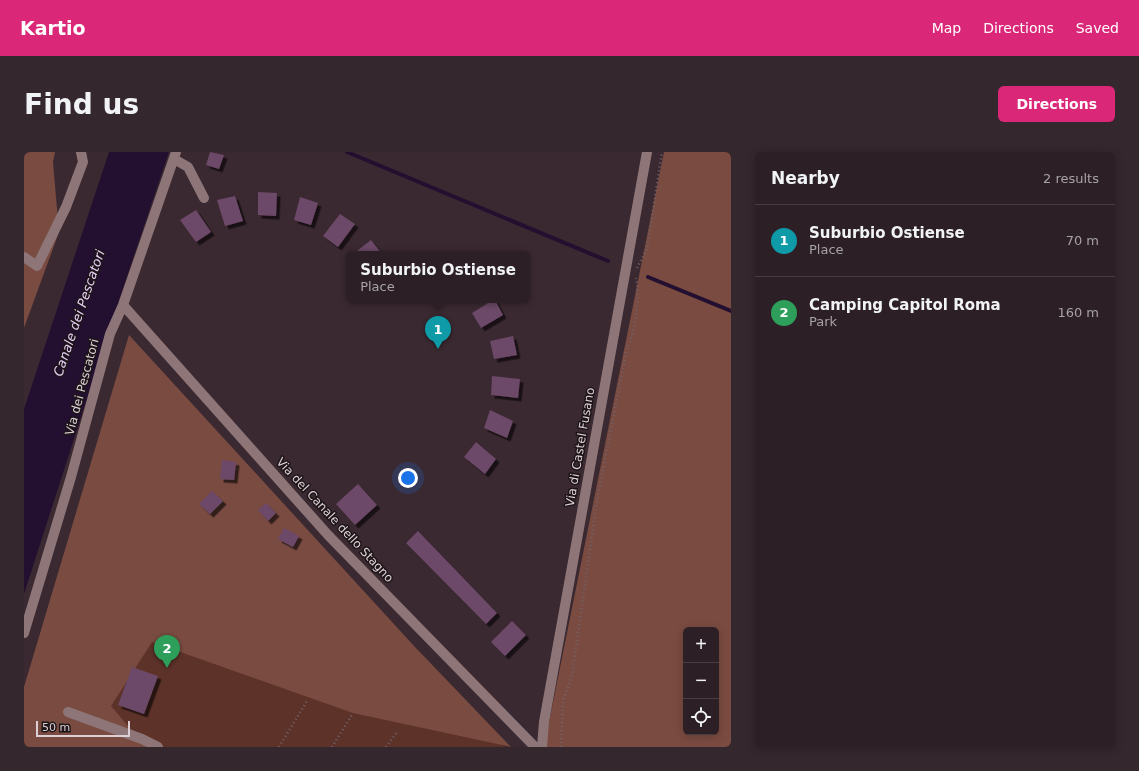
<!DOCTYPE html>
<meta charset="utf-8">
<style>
:root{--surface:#2c1f25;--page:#34272d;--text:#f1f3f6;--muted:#a6a2a7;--line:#483d42;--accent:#db2777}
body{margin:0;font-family:"DejaVu Sans",sans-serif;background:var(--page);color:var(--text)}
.controls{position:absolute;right:12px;bottom:12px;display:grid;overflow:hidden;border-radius:6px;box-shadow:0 2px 10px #0003}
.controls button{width:36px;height:36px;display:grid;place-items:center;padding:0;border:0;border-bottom:1px solid var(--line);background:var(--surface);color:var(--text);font:20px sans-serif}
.scale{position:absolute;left:12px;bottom:10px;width:94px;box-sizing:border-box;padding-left:4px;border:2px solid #dcd0d5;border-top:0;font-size:11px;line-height:14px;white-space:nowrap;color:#dcd0d5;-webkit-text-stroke:3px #1d1518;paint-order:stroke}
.you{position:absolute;left:384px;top:326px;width:14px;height:14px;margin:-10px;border:3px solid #fff;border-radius:50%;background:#1a73e8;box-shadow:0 0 0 6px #1a73e833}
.badge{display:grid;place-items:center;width:26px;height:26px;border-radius:50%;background:var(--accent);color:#fff;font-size:13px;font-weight:700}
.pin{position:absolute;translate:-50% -33px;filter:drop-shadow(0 1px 2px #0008)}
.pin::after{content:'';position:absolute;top:21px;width:14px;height:12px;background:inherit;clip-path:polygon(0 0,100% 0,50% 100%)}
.popup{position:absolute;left:322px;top:99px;width:184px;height:52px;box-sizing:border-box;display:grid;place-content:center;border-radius:6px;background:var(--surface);filter:drop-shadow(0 1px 3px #0005);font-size:13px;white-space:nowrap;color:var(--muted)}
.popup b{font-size:15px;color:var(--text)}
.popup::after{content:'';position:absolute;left:50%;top:100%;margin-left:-8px;border:8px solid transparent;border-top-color:var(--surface)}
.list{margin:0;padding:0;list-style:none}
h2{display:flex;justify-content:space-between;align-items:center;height:52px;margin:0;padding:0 16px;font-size:17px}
h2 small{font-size:13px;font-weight:400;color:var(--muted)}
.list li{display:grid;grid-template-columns:26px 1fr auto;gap:12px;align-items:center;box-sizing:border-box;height:72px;padding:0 16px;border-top:1px solid var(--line)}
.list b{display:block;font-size:15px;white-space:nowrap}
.list p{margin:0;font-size:13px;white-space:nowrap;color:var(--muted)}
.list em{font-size:13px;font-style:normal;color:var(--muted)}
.icon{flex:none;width:22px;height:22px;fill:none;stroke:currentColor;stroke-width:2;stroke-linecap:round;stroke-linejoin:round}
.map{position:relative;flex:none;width:707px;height:595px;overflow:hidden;border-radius:6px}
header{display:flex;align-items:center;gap:24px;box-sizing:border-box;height:56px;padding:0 20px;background:var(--accent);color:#fff}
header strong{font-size:19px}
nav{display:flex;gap:22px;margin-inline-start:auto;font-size:14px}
.intro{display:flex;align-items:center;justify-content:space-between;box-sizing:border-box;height:96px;padding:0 24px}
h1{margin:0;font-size:28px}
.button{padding:10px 18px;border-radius:6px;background:var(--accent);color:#fff;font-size:14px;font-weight:700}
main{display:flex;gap:24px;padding:0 24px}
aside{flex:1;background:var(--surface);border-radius:6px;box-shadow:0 2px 10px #0003}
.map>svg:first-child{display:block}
.green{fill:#5d3229}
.forest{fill:#7a4b41;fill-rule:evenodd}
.water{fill:#230f30}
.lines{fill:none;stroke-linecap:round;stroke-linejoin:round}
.stream{stroke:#230f30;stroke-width:4}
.building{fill:#6c4867;filter:url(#shadow)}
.path{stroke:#726269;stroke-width:2.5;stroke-dasharray:1 3;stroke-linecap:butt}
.minor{stroke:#8e7678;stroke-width:10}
.labels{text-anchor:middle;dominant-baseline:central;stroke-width:3;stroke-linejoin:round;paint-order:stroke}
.street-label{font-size:12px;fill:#dcd0d5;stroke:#1d1518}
.water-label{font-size:13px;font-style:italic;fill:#e9d2fa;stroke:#1d1518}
</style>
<header>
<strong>Kartio</strong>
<nav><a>Map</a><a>Directions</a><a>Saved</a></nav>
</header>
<div class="intro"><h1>Find us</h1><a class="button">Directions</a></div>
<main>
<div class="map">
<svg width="707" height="595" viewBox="0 0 707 595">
<defs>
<filter id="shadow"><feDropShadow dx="3.5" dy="3.5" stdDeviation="0" flood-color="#0009"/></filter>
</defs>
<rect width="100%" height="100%" fill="#3b2931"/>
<path class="green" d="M 50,440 L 483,595 L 0,595 Z"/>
<path class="forest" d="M 0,0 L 31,0 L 29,10 L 35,80 L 0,176 Z
M 640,0 L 707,0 L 707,595 L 520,595 ZM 662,478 L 692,478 L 692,580 L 662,580 Z
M 105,183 L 391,495 L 487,595 L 329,561 L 128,490 L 87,554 L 122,595 L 0,595 L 0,535 Z"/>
<path class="water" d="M 85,0 L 145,0 L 87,172 L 0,442 L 0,257 Z"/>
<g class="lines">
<path class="stream" d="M 323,0 L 584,109
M 624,125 L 707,159"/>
</g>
<path class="building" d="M 186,0 L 200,3 L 195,17 L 182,13 Z
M 234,40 L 253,41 L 252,64 L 234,63 Z
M 211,44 L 219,69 L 201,74 L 193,48 Z
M 276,45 L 294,51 L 287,73 L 270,68 Z
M 172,58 L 187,80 L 172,90 L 156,68 Z
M 316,62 L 331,72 L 314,95 L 299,84 Z
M 347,88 L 358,102 L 329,102 Z
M 469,148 L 471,148 L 479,163 L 457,176 L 448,161 Z
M 489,184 L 493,203 L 470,207 L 466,189 Z
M 468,224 L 496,227 L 494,246 L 467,243 Z
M 466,258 L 489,269 L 483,286 L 460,276 Z
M 452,290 L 472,307 L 461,322 L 440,305 Z
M 198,308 L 212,310 L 210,328 L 196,327 Z
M 334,332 L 353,353 L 331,373 L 312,352 Z
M 188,339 L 199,349 L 186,362 L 175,352 Z
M 242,351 L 252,361 L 244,369 L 234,358 Z
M 260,376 L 275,384 L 269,395 L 254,387 Z
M 394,379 L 473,461 L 462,472 L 382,391 Z
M 488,469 L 502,483 L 481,504 L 467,490 Z
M 108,515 L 134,524 L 120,562 L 94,553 Z"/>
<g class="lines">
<path class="path" d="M 613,116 L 623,97 L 638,0
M 255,595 L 283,549
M 308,595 L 329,561
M 362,595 L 373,580
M 537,595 L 539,549 L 548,523 L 573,348 L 603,196 C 611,183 616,141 612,126"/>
<path class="minor" d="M 150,7 L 164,15 L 180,46
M 0,105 L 13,114 L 42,55 L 59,10 L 57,0
M 99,153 L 304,383 L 511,595
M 0,481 L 47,325 L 86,182 L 99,153 L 152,0
M 44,560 L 118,587 L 134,595
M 518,595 L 520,570 L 623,0"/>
</g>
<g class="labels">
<g class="street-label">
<text transform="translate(58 235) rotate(-75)">Via dei Pescatori</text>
<text transform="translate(556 295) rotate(-80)">Via di Castel Fusano</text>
<text transform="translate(311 368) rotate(47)">Via del Canale dello Stagno</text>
</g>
<g class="water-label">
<text transform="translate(55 161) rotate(-71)">Canale dei Pescatori</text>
</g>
</g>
</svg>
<div class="controls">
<button>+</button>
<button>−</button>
<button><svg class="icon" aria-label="locate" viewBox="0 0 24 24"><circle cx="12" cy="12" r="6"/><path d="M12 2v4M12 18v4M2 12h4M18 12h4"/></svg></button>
</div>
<div class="scale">50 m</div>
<div class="you"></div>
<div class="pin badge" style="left:414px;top:197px;background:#0f9aa8">1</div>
<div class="popup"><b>Suburbio Ostiense</b>Place</div>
<div class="pin badge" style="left:143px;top:516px;background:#2e9e5b">2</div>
</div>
<aside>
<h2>Nearby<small>2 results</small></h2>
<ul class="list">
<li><span class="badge" style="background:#0f9aa8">1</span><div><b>Suburbio Ostiense</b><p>Place</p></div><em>70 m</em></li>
<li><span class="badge" style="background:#2e9e5b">2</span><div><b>Camping Capitol Roma</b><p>Park</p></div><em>160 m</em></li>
</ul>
</aside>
</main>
